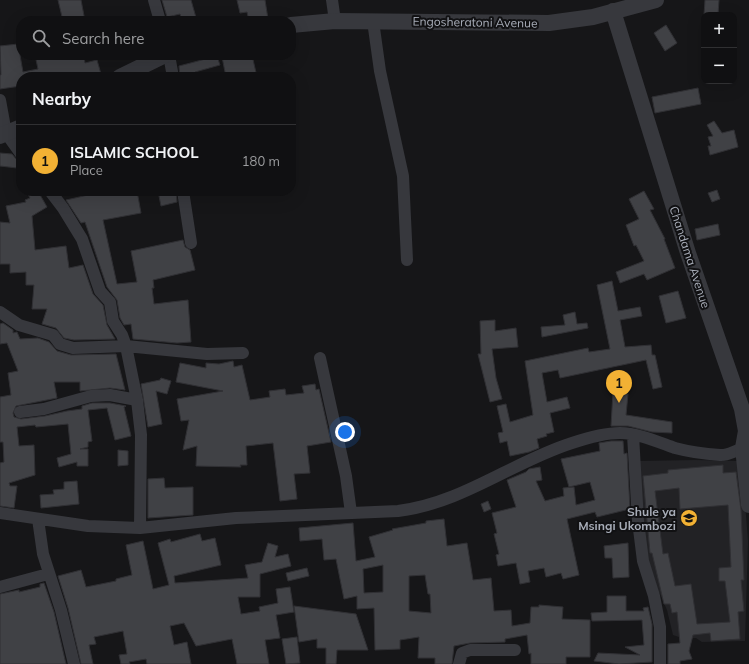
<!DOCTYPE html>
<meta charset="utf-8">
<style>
:root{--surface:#101012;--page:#19191b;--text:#f1f3f6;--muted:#9c9d9f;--line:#303032;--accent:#f2b134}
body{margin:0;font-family:Mulish,sans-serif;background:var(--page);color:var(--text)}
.controls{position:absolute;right:12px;top:12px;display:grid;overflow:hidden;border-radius:8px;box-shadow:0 4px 16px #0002}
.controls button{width:36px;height:36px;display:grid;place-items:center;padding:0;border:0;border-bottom:1px solid var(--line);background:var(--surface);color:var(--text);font:20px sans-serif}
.you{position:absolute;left:345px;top:432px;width:14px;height:14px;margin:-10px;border:3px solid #fff;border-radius:50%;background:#1a73e8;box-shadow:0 0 0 6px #1a73e833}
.badge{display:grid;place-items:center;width:26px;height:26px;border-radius:50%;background:var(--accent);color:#111;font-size:13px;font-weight:700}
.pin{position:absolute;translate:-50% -33px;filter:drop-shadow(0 1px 2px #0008)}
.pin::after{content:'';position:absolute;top:21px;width:14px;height:12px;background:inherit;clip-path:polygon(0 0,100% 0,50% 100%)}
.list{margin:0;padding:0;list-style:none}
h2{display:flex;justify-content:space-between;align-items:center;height:52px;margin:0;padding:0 16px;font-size:17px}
h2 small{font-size:13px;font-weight:400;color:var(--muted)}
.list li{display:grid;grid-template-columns:26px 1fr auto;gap:12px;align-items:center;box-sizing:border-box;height:72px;padding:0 16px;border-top:1px solid var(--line)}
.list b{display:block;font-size:15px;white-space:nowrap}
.list p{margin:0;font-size:13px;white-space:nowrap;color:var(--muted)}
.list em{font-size:13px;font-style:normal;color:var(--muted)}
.icon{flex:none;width:22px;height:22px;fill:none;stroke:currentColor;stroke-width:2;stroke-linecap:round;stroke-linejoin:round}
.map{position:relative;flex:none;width:749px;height:664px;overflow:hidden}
.search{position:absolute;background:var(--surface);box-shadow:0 4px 16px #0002;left:16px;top:16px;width:280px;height:44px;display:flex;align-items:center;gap:10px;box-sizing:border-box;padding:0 14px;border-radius:16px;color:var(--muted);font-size:15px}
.panel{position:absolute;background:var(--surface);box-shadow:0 4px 16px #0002;left:16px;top:72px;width:280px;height:124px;border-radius:16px}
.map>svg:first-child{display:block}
.built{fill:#222225}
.building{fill:#404145;stroke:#303034;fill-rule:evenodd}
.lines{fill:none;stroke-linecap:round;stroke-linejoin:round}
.minor{stroke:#37383d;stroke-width:12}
.tertiary{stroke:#37383d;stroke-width:16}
.labels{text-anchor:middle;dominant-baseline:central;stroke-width:4;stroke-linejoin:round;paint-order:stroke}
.street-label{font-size:12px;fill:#a8adb8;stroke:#111113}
.poi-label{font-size:12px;font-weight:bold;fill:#a8adb8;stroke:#111113;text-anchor:end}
</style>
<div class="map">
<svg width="749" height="664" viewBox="0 0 749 664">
<rect width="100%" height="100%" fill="#161618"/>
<path class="built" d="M 696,460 L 739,461 L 745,502 L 748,541 L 745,641 L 702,642 L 696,638 L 682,638 L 673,635 L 667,610 L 660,594 L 657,591 L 644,552 L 639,461 Z"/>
<path class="building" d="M 58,0 L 81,0 L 85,21 L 63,21 Z
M 162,0 L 191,0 L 197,21 L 182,21 L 180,14 L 167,17 Z
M 237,0 L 265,0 L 268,19 L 249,21 L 247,12 L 240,13 Z
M 705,0 L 719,0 L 718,15 L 704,15 Z
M 666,25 L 677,43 L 665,51 L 654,33 Z
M 18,44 L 23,72 L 38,69 L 35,55 L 80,55 L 80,58 L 84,57 L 85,63 L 97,60 L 101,74 L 88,77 L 21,77 L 21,86 L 0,89 L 0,75 L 1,75 L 0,46 Z
M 231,55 L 252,55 L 257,77 L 226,77 L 222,57 Z
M 217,56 L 220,65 L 195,72 L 196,77 L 180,77 L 179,66 Z
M 698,88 L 701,104 L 655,113 L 652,97 Z
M 714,121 L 722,133 L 734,130 L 738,147 L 710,155 L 708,146 L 711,146 L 708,137 L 713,136 L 707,125 Z
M 0,153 L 12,154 L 17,160 L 17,168 L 0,166 Z
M 717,190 L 720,199 L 712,202 L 708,193 Z
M 26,191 L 39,193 L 47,207 L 32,216 L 35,250 L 66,246 L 69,268 L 83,265 L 93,294 L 103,305 L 107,325 L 115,339 L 74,340 L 64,338 L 56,328 L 42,324 L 47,309 L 32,309 L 34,285 L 26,285 L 26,272 L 10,273 L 10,264 L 0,264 L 0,222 L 10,223 L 6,206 L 26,202 L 25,200 L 30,198 Z
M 106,191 L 137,191 L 141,213 L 103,220 L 117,284 L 137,282 L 131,251 L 183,240 L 185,247 L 190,250 L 195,270 L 153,280 L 154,288 L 152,288 L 154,304 L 188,300 L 191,342 L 177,343 L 133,339 L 131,324 L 124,325 L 120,318 L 117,300 L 107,287 L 85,222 L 81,223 L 66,200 Z
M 158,191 L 176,191 L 177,202 L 161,206 Z
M 644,191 L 654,209 L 650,210 L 665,239 L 664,239 L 675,268 L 647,280 L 644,274 L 620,283 L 616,272 L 644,261 L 636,245 L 634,246 L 626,225 L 639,219 L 629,199 Z
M 718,224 L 720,235 L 697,240 L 695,229 Z
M 612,281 L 618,311 L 640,307 L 642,316 L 620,320 L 625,347 L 651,345 L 652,355 L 655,355 L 662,387 L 653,389 L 646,360 L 560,378 L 558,370 L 542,373 L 547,402 L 567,397 L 570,408 L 550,413 L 554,432 L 546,434 L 547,436 L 537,439 L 539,448 L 529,452 L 510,456 L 507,441 L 500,443 L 498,433 L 503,432 L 497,406 L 506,404 L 510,422 L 533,415 L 525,361 L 588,348 L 589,352 L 610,349 L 597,285 Z
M 678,291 L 686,318 L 666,323 L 659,296 Z
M 575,312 L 577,324 L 587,323 L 588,328 L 542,337 L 541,327 L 565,325 L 563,315 Z
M 495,320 L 495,331 L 516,328 L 518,347 L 492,349 L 496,378 L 502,399 L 490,402 L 478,354 L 481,354 L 480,321 Z
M 3,323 L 13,330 L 13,333 L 17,332 L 20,339 L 38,338 L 49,342 L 57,351 L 71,355 L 116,354 L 125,390 L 110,388 L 80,391 L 80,382 L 54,382 L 57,398 L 16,406 L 13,413 L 14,417 L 21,419 L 45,416 L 67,411 L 82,409 L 82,406 L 92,403 L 110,403 L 126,406 L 124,407 L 131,436 L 115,440 L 107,408 L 88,410 L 92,441 L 88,442 L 88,447 L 80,449 L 88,449 L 88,466 L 77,466 L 77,462 L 59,467 L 57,458 L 71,454 L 68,424 L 36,427 L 35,425 L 17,427 L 19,446 L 34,445 L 35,475 L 9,483 L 10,486 L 17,486 L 14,508 L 0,506 L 0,463 L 4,462 L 3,442 L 0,442 L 0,397 L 11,395 L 8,373 L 18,371 L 7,343 L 0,344 L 0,324 Z
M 233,361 L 234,367 L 242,365 L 250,400 L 270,397 L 269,391 L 285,389 L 286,395 L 304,393 L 302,386 L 315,384 L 316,390 L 319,389 L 331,442 L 307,446 L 310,473 L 294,474 L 297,499 L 280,501 L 273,443 L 246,446 L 247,465 L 240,465 L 241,467 L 196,466 L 197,446 L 183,450 L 189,420 L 181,421 L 177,399 L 223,391 L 176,382 L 180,363 L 206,368 L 206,363 L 219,364 Z
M 161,378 L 171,381 L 167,394 L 156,391 L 162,424 L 148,427 L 141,384 L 160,380 Z
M 613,392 L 628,394 L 626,415 L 672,422 L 672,433 L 652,432 L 628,426 L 611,426 Z
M 611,441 L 623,441 L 624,454 L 627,453 L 630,509 L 597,517 L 595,512 L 567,519 L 579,575 L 563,579 L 561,573 L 546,577 L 544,568 L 528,571 L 530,582 L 520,584 L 516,563 L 498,566 L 496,555 L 499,554 L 494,534 L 497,533 L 492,513 L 516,507 L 507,480 L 526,472 L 529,469 L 540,467 L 542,480 L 536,481 L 545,501 L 564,496 L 563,488 L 574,487 L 576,505 L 595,500 L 590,482 L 569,487 L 561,459 L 600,451 L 599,443 Z
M 118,450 L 128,451 L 128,465 L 118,466 Z
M 723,465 L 723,473 L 736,472 L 741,510 L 744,580 L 741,580 L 744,611 L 738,612 L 740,639 L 711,641 L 710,633 L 693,635 L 689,651 L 692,659 L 680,661 L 680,664 L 668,664 L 668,644 L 680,643 L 677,612 L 672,613 L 670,604 L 664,604 L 652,553 L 650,553 L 643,476 L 668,473 L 668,470 ZM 679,488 L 680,509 L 728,505 L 731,567 L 719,568 L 719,581 L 725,581 L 730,622 L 697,624 L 691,584 L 675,586 L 668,553 L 663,554 L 655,491 Z
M 164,478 L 165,488 L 193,487 L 193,515 L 148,518 L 148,479 Z
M 77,481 L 79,504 L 41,508 L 40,495 L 54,494 L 53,490 L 64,489 L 64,482 Z
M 488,501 L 491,509 L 484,512 L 481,504 Z
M 444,519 L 447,546 L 467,543 L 473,580 L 491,578 L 494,611 L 511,610 L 512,626 L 530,623 L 531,607 L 539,607 L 539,605 L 563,607 L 562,619 L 590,620 L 590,657 L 566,657 L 566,664 L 531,664 L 531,653 L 529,654 L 527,635 L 505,639 L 505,642 L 470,643 L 454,646 L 452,664 L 435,664 L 435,658 L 418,658 L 419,637 L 400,640 L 400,649 L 375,650 L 374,608 L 357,609 L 357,596 L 344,599 L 336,559 L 324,560 L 322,539 L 300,541 L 299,528 L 353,523 L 356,561 L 375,557 L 369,537 L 393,530 L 392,529 L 426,523 L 426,521 ZM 383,565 L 383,592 L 364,593 L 363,569 ZM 425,575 L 428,594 L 430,594 L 431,613 L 409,611 L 409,576 Z
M 200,534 L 202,541 L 215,538 L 221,565 L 174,576 L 175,583 L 248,578 L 245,565 L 262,562 L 268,543 L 278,546 L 275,557 L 288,554 L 291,566 L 260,574 L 260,597 L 238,597 L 241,614 L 260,611 L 259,607 L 278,603 L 276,589 L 290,587 L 294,612 L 276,615 L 280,638 L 265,640 L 269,664 L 237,664 L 232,639 L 196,646 L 184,623 L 170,626 L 174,645 L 187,642 L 191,664 L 147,664 L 146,659 L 129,662 L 130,664 L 121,664 L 119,655 L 127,654 L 123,631 L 94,637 L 96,644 L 89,645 L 93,664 L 81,664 L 68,608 L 58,576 L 81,570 L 86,587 L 116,581 L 116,579 L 132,575 L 126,545 L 143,541 L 153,589 L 169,585 L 158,543 L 170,539 L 171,542 Z
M 628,543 L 629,577 L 613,578 L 612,558 L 605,558 L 604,546 Z
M 307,568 L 309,576 L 288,581 L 286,573 Z
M 44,583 L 54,612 L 66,664 L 0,664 L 0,594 L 19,590 L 19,592 L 40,587 L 40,584 Z
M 607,596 L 626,596 L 626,611 L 644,611 L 643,608 L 648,607 L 652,624 L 652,662 L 619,664 L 594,661 L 598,653 L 640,655 L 625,647 L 644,645 L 642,620 L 592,621 L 591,613 L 607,612 Z
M 294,606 L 356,614 L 368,650 L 337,650 L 336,664 L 326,664 L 326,648 L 317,648 L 317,639 L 299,642 Z
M 297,637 L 300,663 L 286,664 L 282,639 Z"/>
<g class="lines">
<path class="minor" d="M 154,0 L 160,21
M 332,0 L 335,21
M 373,21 L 380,71 L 403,176 L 407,260
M 169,55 L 173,77
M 0,100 L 6,133 L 21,154
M 50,191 L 63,208 L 82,239 L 100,291 L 110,302 L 113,321 L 122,335 L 126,346 L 137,400 L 141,435 L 140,528
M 183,191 L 191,243
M 0,312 L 19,325 L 53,335 L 60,344 L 73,348 L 126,346 L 207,354 L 243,353
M 320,358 L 346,476 L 351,513
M 20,412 L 44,409 L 91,396 L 110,395 L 137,400
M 633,435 L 638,521 L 643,561 L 654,596 L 660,627 L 660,664
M 0,513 L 88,526 L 140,528 L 236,518 L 398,511 C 463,503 512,462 572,443 C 587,438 604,433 620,433 C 638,433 658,442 675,448 C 690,452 705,454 720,455 C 730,456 738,447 749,449
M 38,519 L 43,554 L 61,610 L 74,664
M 0,587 L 48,574
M 459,664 L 462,653 L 470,650 L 515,650"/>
<path class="tertiary" d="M 613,11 L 688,253 L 742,409 L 746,431 L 743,448 L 749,505
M 291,25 L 335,21 L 549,23 L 593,17 L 656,0
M 120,77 L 165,55
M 0,136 L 21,127"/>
</g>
<defs>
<g id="school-disc" transform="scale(0.9)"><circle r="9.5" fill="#f2b134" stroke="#111113"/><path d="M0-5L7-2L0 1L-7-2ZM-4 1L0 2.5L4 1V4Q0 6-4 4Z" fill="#111"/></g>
</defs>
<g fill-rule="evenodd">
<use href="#school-disc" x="689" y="518"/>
</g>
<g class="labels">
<g class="street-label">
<text transform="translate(475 22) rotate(1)">Engosheratoni Avenue</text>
<text transform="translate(690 257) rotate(72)">Chandama Avenue</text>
</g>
<g class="poi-label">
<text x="676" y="511">Shule ya<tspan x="676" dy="14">Msingi Ukombozi</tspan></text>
</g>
</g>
</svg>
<div class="controls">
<button>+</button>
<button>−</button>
</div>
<div class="you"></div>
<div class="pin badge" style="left:619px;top:403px">1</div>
<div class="search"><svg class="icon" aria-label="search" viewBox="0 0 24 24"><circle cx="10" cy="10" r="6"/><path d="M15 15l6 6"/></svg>Search here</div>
<section class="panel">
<h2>Nearby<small></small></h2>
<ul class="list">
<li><span class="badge">1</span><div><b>ISLAMIC SCHOOL</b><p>Place</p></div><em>180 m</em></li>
</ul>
</section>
</div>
